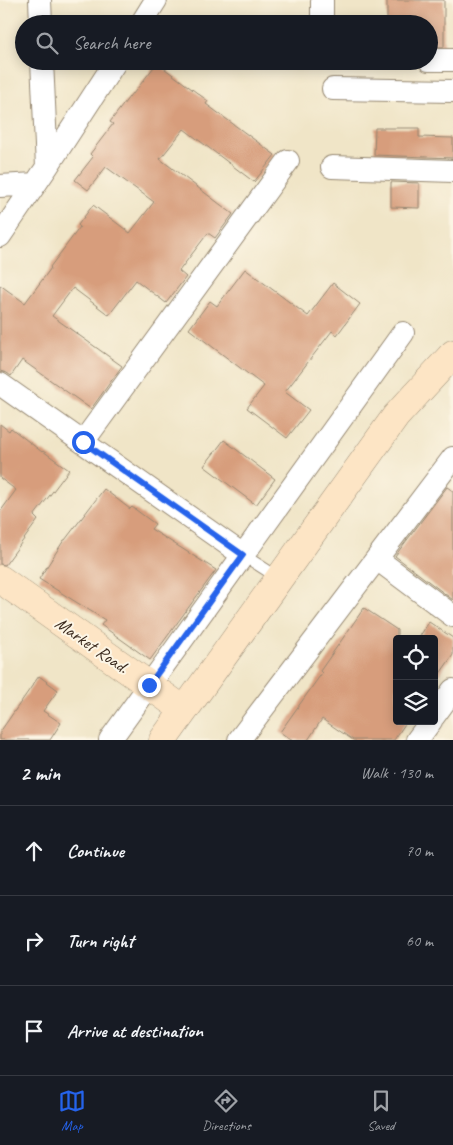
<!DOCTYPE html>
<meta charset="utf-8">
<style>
:root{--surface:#171b24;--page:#20242c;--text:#f1f3f6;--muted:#9ea1a6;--line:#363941;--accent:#2563eb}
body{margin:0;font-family:Caveat,sans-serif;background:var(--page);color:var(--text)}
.controls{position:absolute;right:15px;bottom:15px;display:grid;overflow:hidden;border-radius:5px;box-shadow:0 2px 12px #0003}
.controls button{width:45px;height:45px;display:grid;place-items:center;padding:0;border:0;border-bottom:1px solid var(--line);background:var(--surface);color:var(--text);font:25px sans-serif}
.stop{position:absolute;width:15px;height:15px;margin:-11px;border:4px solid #2563eb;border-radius:50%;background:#fff}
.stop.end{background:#2563eb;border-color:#fff;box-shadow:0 1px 5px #0008}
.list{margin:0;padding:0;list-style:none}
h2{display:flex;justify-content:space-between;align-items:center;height:65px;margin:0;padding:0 20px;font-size:21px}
h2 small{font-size:16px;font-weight:400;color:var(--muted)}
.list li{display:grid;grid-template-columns:32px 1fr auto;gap:15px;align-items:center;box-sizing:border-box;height:90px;padding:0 20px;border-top:1px solid var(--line)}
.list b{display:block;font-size:19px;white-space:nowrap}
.list em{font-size:16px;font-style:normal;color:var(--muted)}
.icon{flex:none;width:28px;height:28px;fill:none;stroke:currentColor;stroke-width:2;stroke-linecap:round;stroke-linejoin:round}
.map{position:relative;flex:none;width:453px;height:740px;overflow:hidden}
.search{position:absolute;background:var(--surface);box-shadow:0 2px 12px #0003;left:15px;right:15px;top:15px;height:55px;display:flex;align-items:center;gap:12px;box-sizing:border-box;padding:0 18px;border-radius:28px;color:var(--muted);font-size:19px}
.sheet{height:335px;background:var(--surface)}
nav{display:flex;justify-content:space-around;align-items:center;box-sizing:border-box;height:70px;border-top:1px solid var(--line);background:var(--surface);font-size:14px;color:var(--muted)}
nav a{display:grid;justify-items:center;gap:2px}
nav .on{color:var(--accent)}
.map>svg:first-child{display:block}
.building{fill:#d79d7b}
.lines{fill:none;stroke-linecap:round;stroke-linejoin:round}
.lane-casing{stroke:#968872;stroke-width:13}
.street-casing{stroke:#968872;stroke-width:24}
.secondary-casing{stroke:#968872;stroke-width:29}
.lane{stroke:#fff;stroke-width:11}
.street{stroke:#fff;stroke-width:22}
.secondary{stroke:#fde5c5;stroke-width:28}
.route{stroke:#2563eb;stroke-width:6}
.labels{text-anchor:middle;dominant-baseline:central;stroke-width:4;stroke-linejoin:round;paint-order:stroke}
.street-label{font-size:18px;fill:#3b2a1e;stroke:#fcf5e5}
</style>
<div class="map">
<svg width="453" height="740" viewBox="0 0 453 740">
<rect width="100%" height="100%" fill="#fcf5e5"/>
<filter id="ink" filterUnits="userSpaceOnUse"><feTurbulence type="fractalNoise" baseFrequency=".02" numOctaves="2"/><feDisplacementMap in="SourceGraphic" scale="10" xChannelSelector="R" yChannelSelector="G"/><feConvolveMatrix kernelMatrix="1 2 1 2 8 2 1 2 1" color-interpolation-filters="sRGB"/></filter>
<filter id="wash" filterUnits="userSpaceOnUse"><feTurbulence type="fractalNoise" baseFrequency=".0096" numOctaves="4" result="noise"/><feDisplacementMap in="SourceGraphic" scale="20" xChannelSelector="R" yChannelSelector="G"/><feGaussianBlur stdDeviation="1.12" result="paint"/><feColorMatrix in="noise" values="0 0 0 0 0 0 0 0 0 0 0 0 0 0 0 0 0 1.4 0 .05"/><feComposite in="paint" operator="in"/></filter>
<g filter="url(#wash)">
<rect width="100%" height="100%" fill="#f0e5c7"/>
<g id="blocks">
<path class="building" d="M 387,0 L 444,0 L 444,47 L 429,47 L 429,24 L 387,24 Z
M 157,63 L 208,101 L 206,104 L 275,155 L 254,182 L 184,129 L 160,159 L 233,214 L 215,238 L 208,233 L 179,271 L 186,277 L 166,303 L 136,280 L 109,315 L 73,288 L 52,316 L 122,366 L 91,409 L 22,360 L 11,376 L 7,373 L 0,371 L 0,285 L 25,303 L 51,268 L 50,267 L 80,227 L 78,225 L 93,205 L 130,233 L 154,202 L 106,167 L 88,190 L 75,180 L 93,157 L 90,154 L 113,124 L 110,122 L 132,93 L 133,94 Z
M 375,128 L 419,128 L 419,137 L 453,138 L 453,158 L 374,155 Z
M 391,182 L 419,183 L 419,208 L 391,207 Z
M 245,269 L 308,316 L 333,283 L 360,304 L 337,335 L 332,331 L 285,392 L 309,410 L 287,438 L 247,408 L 264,386 L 189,329 L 210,301 L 217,306 Z
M 0,424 L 9,431 L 11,428 L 42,452 L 43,451 L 69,470 L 34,516 L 38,520 L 5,565 L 0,564 L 0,512 L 16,490 L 0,478 Z
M 224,440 L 275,479 L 256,505 L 204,466 Z
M 447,487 L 453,491 L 453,600 L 395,556 Z
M 104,489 L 130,509 L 132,507 L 155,524 L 151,529 L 216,570 L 150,660 L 101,625 L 105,620 L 39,579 L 64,540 L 65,540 Z
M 364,608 L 397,630 L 397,721 L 407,721 L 394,740 L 353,740 L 322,719 L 308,740 L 291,740 L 280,732 L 322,673 L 320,671 Z
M 429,622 L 453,638 L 453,655 L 434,682 L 434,639 L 418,639 Z
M 39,676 L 58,690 L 43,711 L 61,723 L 50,740 L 0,740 L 0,732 Z"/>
</g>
</g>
<g filter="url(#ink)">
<use href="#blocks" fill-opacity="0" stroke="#968872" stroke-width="1"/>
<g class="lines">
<g class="lane-casing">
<path id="lane" d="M 243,555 L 279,578"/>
</g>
<g class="street-casing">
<path id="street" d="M 40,0 L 41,24
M 322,0 L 322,24
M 141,24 L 156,0
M 429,60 L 453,60
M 42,61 L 47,167
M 333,89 L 453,91
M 332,167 L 453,171
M 0,186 L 35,184
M 0,236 L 47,167 L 116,61
M 0,384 L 243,555
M 83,442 L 288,161
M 377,559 L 453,616
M 434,716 L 453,690
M 110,740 L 403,333
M 239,740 L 453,458
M 417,740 L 431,721"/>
</g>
<g class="secondary-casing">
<path id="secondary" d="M 0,579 L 184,710
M 163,740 L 396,416 L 453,354"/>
</g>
<use href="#lane" class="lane"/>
<use href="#street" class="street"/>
<use href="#secondary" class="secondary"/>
</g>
</g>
<g class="lines" filter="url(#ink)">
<path class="route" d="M 83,442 L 243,555 L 149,685"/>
</g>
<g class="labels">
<g class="street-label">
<text transform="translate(92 645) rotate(35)">Market Road.</text>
</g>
</g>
</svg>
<div class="controls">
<button><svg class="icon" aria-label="locate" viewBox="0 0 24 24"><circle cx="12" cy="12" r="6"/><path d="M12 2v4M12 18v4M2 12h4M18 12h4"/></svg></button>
<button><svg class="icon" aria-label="layers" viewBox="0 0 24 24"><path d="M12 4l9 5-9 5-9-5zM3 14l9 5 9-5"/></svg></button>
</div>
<div class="stop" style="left:83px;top:442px"></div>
<div class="stop end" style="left:149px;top:685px"></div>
<div class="search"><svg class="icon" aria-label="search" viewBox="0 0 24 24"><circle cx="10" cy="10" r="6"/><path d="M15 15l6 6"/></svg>Search here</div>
</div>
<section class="sheet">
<h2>2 min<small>Walk · 130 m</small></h2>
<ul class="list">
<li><svg class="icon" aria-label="ahead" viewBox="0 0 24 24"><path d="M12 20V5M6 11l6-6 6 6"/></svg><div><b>Continue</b></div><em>70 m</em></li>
<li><svg class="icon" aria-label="right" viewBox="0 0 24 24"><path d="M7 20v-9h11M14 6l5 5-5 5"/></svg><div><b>Turn right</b></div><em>60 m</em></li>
<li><svg class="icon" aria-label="arrive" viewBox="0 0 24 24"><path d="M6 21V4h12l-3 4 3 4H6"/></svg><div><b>Arrive at destination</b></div></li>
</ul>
</section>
<nav>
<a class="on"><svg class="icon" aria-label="map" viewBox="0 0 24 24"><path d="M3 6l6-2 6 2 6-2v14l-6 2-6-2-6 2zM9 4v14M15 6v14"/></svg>Map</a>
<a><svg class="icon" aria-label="directions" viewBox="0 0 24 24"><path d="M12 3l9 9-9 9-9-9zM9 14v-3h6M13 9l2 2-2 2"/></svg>Directions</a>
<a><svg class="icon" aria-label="saved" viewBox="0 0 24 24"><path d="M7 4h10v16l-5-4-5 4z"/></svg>Saved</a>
</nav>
